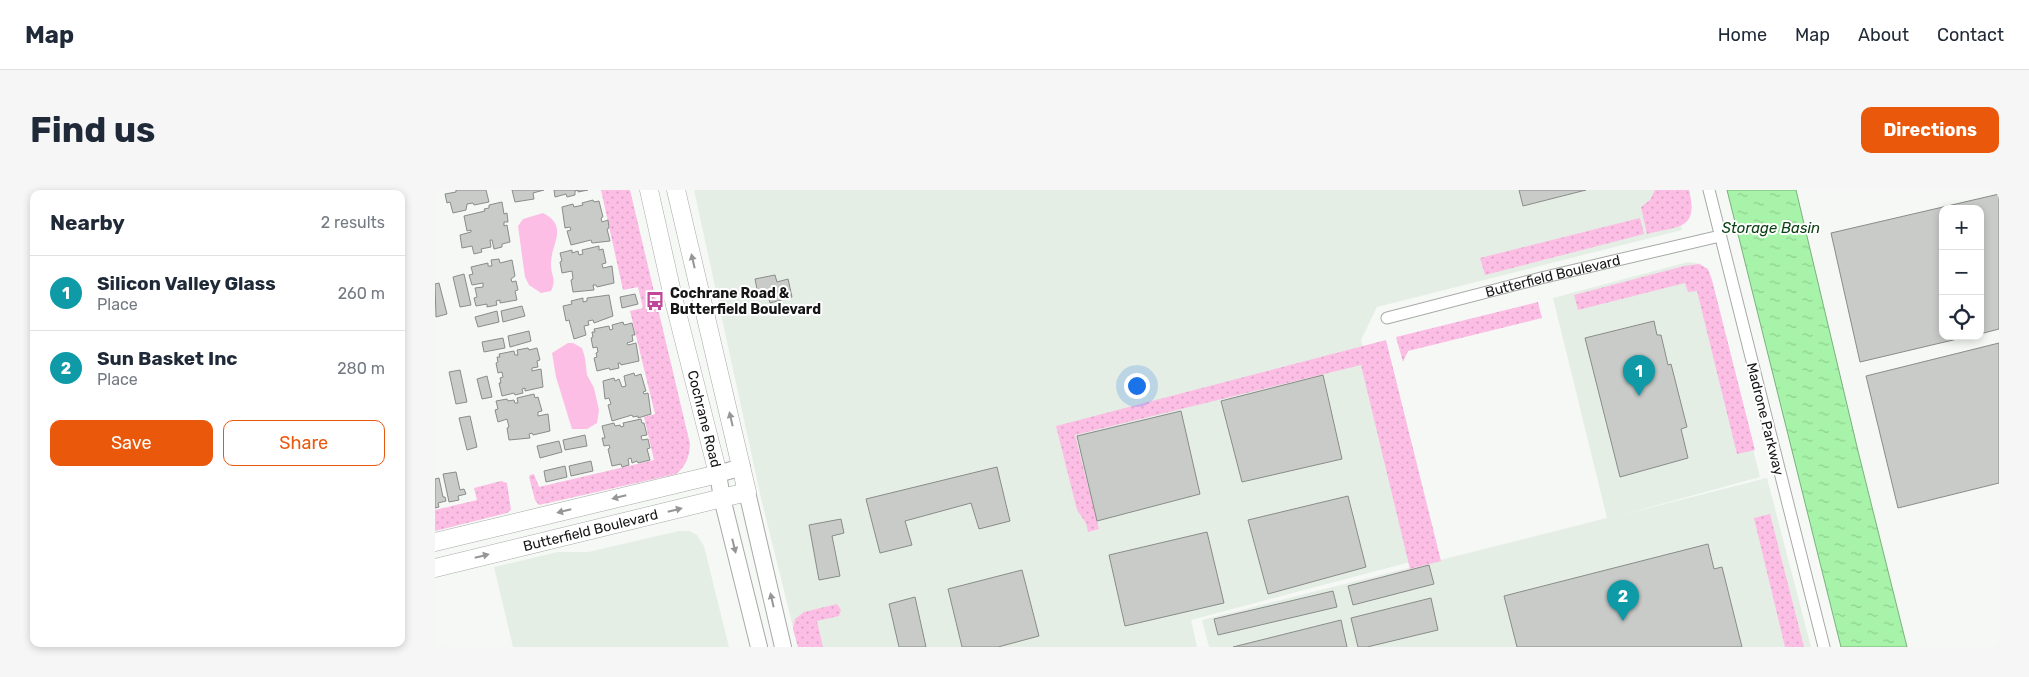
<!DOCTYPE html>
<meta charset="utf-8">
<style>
:root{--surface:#fff;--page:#f6f6f7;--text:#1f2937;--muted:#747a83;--line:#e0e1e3;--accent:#ea580c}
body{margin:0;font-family:Rubik,sans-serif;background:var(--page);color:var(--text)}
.controls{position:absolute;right:15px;top:15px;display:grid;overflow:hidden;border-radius:10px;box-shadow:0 2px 8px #0003}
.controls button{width:45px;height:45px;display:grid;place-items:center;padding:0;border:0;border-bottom:1px solid var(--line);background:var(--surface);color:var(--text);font:25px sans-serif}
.you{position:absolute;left:701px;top:195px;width:18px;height:18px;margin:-12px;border:4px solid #fff;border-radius:50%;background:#1a73e8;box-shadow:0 0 0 8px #1a73e833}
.badge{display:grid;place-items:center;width:32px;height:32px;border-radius:50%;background:var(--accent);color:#fff;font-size:16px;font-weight:700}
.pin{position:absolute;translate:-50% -41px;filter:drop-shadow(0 1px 2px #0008)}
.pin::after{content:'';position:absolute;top:26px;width:18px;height:15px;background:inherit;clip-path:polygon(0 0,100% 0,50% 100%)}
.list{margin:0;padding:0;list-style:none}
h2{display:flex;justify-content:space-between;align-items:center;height:65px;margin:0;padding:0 20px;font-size:21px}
h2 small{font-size:16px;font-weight:400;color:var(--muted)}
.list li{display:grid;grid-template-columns:32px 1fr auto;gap:15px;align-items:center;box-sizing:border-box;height:75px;padding:0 20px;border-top:1px solid var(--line)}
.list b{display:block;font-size:19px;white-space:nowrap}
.list p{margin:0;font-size:16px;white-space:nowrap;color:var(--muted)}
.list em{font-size:16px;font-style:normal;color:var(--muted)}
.actions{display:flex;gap:10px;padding:15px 20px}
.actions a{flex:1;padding:11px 0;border:1px solid var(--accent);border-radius:10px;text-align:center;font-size:18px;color:var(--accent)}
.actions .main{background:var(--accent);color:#fff}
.icon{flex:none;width:28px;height:28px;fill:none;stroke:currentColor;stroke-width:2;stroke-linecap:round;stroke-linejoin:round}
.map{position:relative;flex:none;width:1564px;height:457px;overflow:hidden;border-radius:10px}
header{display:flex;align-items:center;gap:30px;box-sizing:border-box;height:70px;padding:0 25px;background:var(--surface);border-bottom:1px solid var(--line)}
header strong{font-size:24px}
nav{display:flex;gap:28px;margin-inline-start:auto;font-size:18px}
.intro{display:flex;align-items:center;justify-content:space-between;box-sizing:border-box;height:120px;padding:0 30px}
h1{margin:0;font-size:35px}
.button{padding:12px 22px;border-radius:10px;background:var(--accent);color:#fff;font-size:18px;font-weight:700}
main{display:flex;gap:30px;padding:0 30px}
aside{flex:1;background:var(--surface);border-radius:10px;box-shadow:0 2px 8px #0003}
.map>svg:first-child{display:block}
.built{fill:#e5eee5}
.grass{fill:url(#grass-dots)}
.park{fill:#fcbee4}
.water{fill:url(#water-ripples);stroke:#7bb17d}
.building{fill:#c8cbc8;stroke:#898c89}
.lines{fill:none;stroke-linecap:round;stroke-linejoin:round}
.street-casing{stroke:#a7aaa7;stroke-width:13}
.secondary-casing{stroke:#a7aaa7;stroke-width:18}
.primary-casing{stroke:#a7aaa7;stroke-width:19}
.street{stroke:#fff;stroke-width:11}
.secondary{stroke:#fff;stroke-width:16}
.primary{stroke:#fff;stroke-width:18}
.oneway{fill:#969696}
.labels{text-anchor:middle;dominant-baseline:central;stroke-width:4;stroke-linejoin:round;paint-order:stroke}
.street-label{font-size:14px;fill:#151615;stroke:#fff}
.poi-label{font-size:14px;font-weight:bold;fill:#151615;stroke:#fff;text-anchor:start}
.water-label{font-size:15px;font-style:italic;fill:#0d4215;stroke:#fff}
</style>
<header>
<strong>Map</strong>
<nav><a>Home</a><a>Map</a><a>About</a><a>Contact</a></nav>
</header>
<div class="intro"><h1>Find us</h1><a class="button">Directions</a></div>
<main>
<aside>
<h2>Nearby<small>2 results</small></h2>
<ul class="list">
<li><span class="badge" style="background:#0f9aa8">1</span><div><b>Silicon Valley Glass</b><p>Place</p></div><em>260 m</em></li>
<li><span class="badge" style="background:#0f9aa8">2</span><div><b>Sun Basket Inc</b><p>Place</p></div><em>280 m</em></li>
</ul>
<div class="actions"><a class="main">Save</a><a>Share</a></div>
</aside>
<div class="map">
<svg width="1564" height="457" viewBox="0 0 1564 457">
<defs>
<pattern id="grass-dots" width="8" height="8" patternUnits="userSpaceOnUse" patternTransform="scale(1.25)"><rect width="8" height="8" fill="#fcbee4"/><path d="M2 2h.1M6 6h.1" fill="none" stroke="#d7a3c3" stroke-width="1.8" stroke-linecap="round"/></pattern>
<pattern id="water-ripples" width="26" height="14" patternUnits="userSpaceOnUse" patternTransform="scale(1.25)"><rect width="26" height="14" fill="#a7f3a9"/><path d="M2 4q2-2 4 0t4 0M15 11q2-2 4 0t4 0" fill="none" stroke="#8fd091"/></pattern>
</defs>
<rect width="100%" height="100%" fill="#f5f8f5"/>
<path class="built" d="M 259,0 L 1237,0 L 1247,40 L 942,117 L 926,150 L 979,371 L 756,430 L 762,457 L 363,457 L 326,308 Z
M 1253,72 L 1266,74 L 1274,83 L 1325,287 L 1186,325 L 1332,288 L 1376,457 L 774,457 L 767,430 L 1172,328 L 1118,108 Z
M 244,341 L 254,341 L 262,345 L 269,356 L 294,457 L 78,457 L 59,377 L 123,362 L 153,362 Z"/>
<path class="grass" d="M 166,0 L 195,0 L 255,254 C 254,267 252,275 241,284 L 104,315 L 100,310 L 94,287 L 95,285 L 99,284 L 104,297 L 219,270 L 209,227 L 220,224 L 195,121 L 208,118 L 203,97 L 188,100 Z
M 1220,0 L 1254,0 C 1264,40 1244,36 1212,44 L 1206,17 L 1215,10 Z
M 1205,28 L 1209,44 L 1050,85 L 1045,68 Z
M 1264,74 L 1273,79 L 1277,90 L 1320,260 L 1302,264 L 1262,101 L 1253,102 L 1250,93 L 1143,120 L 1139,105 L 1249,76 Z
M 1103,112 L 1107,128 L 973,161 L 968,172 L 961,147 Z
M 951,150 L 1006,371 L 975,379 L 926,175 L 640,245 L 664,339 L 653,342 L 651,333 L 642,320 L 621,236 Z
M 66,291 L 72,293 L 76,320 L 72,323 L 0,341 L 0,320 L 42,310 L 39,298 Z
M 1335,324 L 1369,457 L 1350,457 L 1319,328 Z
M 402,414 L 406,420 L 404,426 L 382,431 L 388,457 L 363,457 L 358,439 L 360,429 L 369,422 Z"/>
<path class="park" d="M 108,23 C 135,37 115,54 116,75 C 116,87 122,88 116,101 L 106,103 L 94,95 L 90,87 L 83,36 L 88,29 Z
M 133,153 L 138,153 L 147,158 L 150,168 L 152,185 L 159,198 L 164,220 L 162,233 L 152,239 L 137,239 L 121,187 L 117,163 Z"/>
<path class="water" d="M 1292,0 L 1361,0 L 1423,261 L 1472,457 L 1406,457 Z"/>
<path class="building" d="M 21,0 L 51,0 L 54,12 L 39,15 L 38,13 L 32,14 L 31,20 L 18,23 L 15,12 L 12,13 L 10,4 L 21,2 Z
M 77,0 L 109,0 L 98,3 L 99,9 L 80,12 Z
M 119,0 L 153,0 L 143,2 L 143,0 L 140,1 L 140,5 L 132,7 L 131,4 L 120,7 Z
M 1084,0 L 1151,0 L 1088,16 Z
M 1564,4 L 1564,139 L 1545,144 L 1545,19 L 1508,19 L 1508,146 L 1535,146 L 1425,172 L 1396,43 Z
M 158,10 L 159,12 L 164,11 L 168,27 L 166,28 L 167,32 L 173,30 L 174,38 L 172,39 L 175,51 L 157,53 L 156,50 L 136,55 L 132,41 L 136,40 L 135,37 L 130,38 L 127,17 L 138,14 L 139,17 L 148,15 L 147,13 Z
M 67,12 L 69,24 L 72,23 L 73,32 L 69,32 L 69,36 L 72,35 L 75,52 L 67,54 L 67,57 L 59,59 L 57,50 L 55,50 L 56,57 L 46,59 L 47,62 L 39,64 L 37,56 L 27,58 L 25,45 L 36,42 L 36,40 L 32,41 L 29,26 L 50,21 L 49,19 L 54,18 L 54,15 Z
M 164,56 L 164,60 L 168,59 L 171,73 L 167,74 L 168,78 L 177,76 L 179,93 L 162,97 L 161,95 L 158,95 L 159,100 L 138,102 L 136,90 L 138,89 L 137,81 L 127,83 L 125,72 L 127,71 L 125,63 L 137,60 L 137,63 L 143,61 L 144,65 L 148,64 L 147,60 Z
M 64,69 L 65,73 L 77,70 L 80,86 L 76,89 L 77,92 L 81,91 L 83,100 L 80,101 L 82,110 L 65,113 L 65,110 L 61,111 L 62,115 L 52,117 L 52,114 L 41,116 L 39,108 L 42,107 L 40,98 L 48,97 L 48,93 L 37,95 L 34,85 L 38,84 L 36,77 L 53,73 L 53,76 L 57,76 L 56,70 Z
M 29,84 L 36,115 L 25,117 L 18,87 Z
M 340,85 L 342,92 L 353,89 L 357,107 L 335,113 L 332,102 L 323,104 L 320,89 Z
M 4,93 L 12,124 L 1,127 L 0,94 Z
M 200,104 L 203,114 L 187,118 L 185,107 Z
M 174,105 L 178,126 L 159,133 L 158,130 L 153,131 L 154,135 L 149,136 L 151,145 L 139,149 L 134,130 L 131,131 L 128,116 L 137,114 L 136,111 L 148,108 L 148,112 L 152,111 L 152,108 Z
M 87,116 L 90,126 L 68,132 L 66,121 Z
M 62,121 L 64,132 L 43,137 L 40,127 Z
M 1219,131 L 1222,145 L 1226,145 L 1233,175 L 1236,174 L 1252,237 L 1246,239 L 1253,268 L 1185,287 L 1150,148 Z
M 188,132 L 189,135 L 197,133 L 200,145 L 197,145 L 198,151 L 192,153 L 193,155 L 201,153 L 204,171 L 186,175 L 185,173 L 183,173 L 184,178 L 175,180 L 174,178 L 162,181 L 159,168 L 162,167 L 161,163 L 163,162 L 162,157 L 158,158 L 156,148 L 158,147 L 157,142 L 160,142 L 159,139 L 174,136 L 175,140 L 178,139 L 177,135 Z
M 94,141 L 96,151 L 75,157 L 73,146 Z
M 68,148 L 70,158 L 49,162 L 47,152 Z
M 1564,153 L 1564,293 L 1463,318 L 1431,186 Z
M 93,158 L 94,160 L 102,158 L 105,170 L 102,171 L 103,177 L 97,178 L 97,181 L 106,179 L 108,197 L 90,201 L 90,198 L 87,199 L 88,203 L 80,205 L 79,203 L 67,206 L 64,193 L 66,193 L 65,188 L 68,187 L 67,182 L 63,183 L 61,173 L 63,172 L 62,167 L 65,167 L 64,164 L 79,161 L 80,165 L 83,165 L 82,160 Z
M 25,180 L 32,212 L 21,214 L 14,182 Z
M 199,183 L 200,186 L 206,184 L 211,201 L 208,202 L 209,204 L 213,203 L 216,224 L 203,228 L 203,226 L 198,227 L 197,225 L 177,231 L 173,215 L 176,214 L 174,208 L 170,209 L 168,191 L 179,188 L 180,191 L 184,189 L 187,197 L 191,196 L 189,186 Z
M 888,185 L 907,269 L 807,292 L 786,211 Z
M 52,186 L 57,207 L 47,209 L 42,189 Z
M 99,204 L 100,208 L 103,207 L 107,221 L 103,222 L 103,226 L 113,224 L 115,241 L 98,245 L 97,243 L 94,244 L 95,248 L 74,250 L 72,238 L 74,237 L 72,229 L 63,232 L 60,220 L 63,219 L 61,211 L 72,209 L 73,211 L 79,210 L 80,213 L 83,213 L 82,208 Z
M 746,221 L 765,304 L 662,331 L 642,246 Z
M 35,226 L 42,257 L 32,260 L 24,228 Z
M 206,229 L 207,233 L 209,233 L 212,245 L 206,246 L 207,250 L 213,249 L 215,258 L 212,259 L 215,270 L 203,273 L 202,271 L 197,273 L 196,268 L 193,269 L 194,275 L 187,277 L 186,274 L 177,276 L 173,259 L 175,258 L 174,255 L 169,256 L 167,248 L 170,248 L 167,236 L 179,233 L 180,236 L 185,235 L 186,237 L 189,236 L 188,233 Z
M 150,245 L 152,256 L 130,260 L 128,250 Z
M 124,251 L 127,262 L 105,268 L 102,256 Z
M 156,271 L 158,281 L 136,286 L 134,276 Z
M 130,276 L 132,287 L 111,292 L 109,281 Z
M 562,277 L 575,331 L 544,339 L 536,313 L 470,331 L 477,355 L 445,363 L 431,309 Z
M 21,282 L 25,300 L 29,299 L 31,304 L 23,306 L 24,310 L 14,312 L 8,284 Z
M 4,288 L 8,307 L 10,307 L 11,311 L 3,313 L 4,317 L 0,318 L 0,289 Z
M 913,306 L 931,377 L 833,404 L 813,330 Z
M 406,329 L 409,343 L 397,346 L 405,386 L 384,390 L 374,335 Z
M 772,342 L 789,413 L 690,436 L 674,365 Z
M 1273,354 L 1279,379 L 1287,377 L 1307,457 L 1082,457 L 1069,406 Z
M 994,375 L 999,394 L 918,415 L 913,396 Z
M 587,380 L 604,446 L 563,457 L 527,457 L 513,399 Z
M 898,401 L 902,417 L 783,445 L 779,429 Z
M 480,407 L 491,457 L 464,457 L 454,414 Z
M 996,408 L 1003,440 L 932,457 L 923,457 L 916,428 Z
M 906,430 L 912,457 L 798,457 Z"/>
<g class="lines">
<g class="street-casing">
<g id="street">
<path d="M 1274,0 L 1389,457"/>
<path id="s1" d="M 952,128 L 1106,88 L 1285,46"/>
</g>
</g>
<g class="secondary-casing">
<path id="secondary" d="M 307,277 L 283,284 L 287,308 L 324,457
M 312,302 L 348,457"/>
</g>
<g class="primary-casing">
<g id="primary">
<path d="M 0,352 L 283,284 L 238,107 L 214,0"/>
<path id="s2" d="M 0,378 L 312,302 L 241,0"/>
</g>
</g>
<use href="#street" class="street"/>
<use href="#secondary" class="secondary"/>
<use href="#primary" class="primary"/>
</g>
<defs><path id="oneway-solid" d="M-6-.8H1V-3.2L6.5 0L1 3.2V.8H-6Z" transform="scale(1.25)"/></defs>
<g class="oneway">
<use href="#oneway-solid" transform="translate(258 71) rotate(-103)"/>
<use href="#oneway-solid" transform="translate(296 229) rotate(-103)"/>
<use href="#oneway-solid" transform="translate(184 307) rotate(166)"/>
<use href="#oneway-solid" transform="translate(240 320) rotate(-14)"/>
<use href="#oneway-solid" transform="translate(129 321) rotate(166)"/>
<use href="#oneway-solid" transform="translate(299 356) rotate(76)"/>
<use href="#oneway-solid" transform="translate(47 366) rotate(-14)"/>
<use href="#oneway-solid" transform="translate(337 410) rotate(-103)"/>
</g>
<defs>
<g id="bus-bare" transform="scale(1.5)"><path d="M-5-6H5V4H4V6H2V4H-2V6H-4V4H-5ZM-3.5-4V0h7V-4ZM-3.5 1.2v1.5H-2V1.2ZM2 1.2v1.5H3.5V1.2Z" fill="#c0479a" stroke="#fff" stroke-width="2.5" paint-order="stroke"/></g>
</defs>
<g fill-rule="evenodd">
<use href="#bus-bare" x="220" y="111"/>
</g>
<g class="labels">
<g class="street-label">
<text stroke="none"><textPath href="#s1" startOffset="171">Butterfield Boulevard</textPath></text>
<text transform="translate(269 229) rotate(76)">Cochrane Road</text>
<text transform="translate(1330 229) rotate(76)">Madrone Parkway</text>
<text stroke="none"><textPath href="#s2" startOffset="160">Butterfield Boulevard</textPath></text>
</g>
<g class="poi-label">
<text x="235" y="103">Cochrane Road &amp;<tspan x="235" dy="16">Butterfield Boulevard</tspan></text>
</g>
<g class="water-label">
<text x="1336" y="38">Storage Basin</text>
</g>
</g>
</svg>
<div class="controls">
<button>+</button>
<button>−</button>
<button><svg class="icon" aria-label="locate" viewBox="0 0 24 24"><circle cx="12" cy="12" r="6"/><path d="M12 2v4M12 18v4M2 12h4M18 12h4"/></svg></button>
</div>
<div class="you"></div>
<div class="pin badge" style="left:1204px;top:206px;background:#0f9aa8">1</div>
<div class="pin badge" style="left:1188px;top:431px;background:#0f9aa8">2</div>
</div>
</main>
